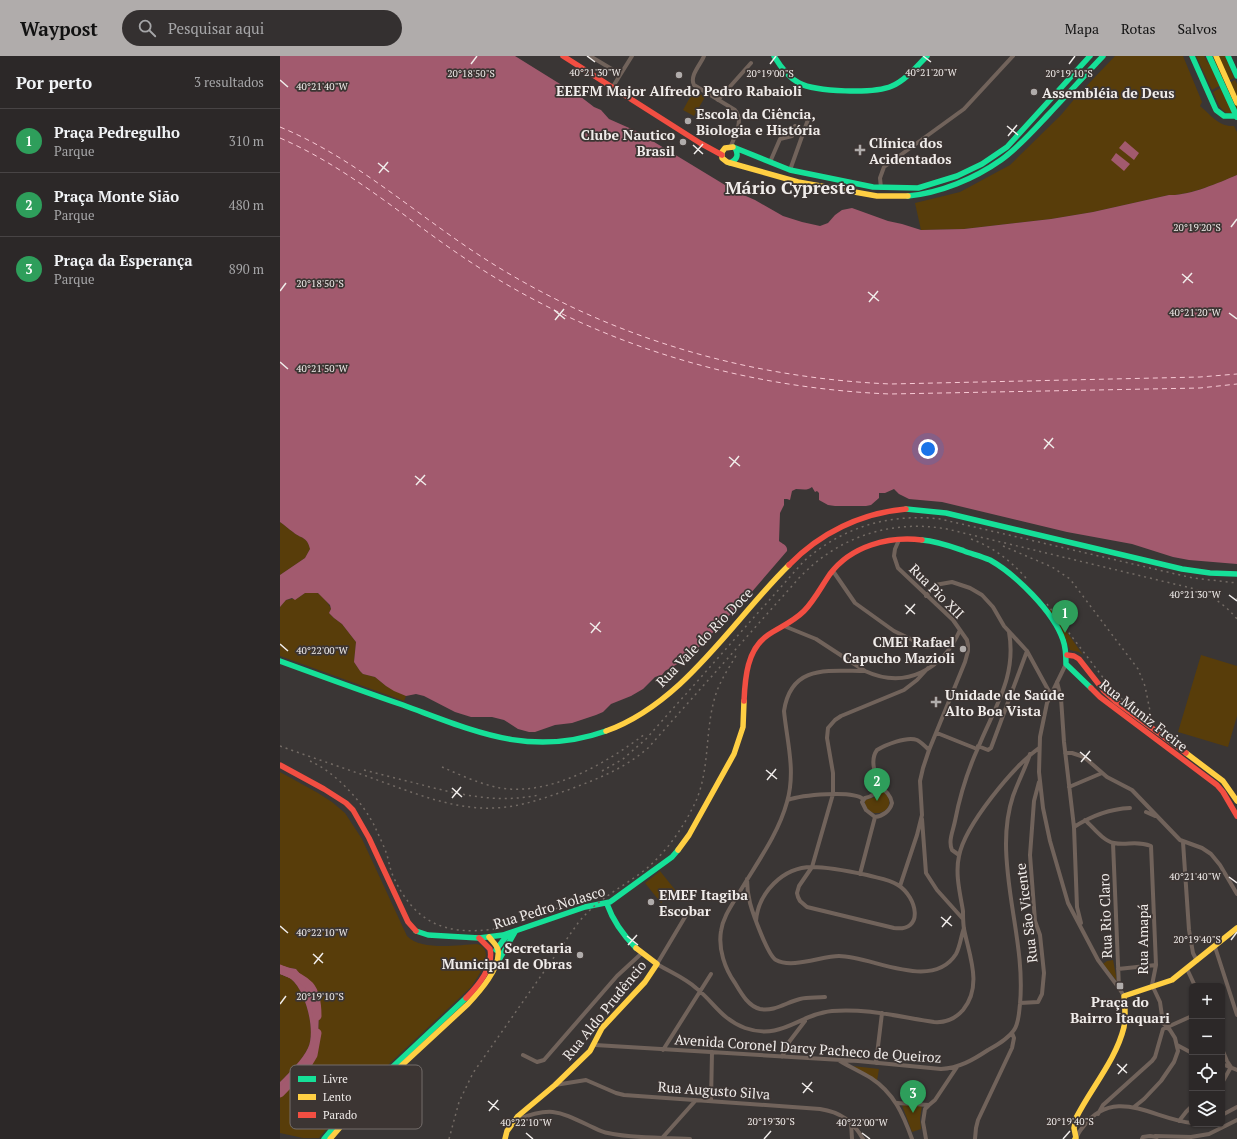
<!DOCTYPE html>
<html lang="pt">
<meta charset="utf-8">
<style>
:root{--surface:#2c2828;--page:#343030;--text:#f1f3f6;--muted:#a6a6a8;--line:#484445;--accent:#b0acab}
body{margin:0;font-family:"PT Serif",serif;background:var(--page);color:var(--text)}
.controls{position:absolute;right:12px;bottom:12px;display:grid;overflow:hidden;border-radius:6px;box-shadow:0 1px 3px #0004}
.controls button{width:36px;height:36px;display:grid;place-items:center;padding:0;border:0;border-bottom:1px solid var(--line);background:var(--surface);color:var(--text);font:20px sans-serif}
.you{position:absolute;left:648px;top:393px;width:14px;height:14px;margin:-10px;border:3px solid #fff;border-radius:50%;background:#1a73e8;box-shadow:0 0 0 6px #1a73e833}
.badge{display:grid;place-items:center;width:26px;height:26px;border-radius:50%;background:var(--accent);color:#fff;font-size:13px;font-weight:700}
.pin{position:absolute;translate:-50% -33px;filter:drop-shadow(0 1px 2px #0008)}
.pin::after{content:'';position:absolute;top:21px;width:14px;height:12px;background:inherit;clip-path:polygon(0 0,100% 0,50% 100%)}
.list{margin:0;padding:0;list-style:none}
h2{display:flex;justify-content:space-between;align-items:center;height:52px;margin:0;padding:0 16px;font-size:17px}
h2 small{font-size:13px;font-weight:400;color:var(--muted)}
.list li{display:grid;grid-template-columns:26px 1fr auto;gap:12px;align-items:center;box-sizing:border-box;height:64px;padding:0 16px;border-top:1px solid var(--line)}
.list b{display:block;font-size:15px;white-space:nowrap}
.list p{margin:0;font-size:13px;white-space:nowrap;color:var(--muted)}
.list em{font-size:13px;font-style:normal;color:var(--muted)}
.icon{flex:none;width:22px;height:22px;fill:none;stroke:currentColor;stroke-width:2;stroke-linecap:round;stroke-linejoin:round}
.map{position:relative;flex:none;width:957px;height:1083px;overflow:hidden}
header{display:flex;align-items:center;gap:24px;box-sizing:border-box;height:56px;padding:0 20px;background:var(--accent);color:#111}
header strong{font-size:19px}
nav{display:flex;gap:22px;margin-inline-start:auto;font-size:14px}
.search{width:280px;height:36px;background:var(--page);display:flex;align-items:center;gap:10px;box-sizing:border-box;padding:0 14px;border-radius:22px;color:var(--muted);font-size:15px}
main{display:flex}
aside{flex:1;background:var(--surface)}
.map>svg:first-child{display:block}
.green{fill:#583d0a}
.water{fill:#a25a6e}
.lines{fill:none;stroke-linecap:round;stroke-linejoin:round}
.river{stroke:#a25a6e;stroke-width:9}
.ferry{stroke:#f8cad5;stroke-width:1;stroke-dasharray:5 4;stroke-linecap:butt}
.street{stroke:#71635b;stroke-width:4}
.fast{stroke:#16e098;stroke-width:5.5}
.slow{stroke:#ffcf43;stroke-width:5.5}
.jam{stroke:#f24e42;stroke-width:5.5}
.rail{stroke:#736b65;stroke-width:1.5;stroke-dasharray:2 4;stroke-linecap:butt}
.fast-bridge{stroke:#16e098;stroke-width:6}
.ticks{fill:none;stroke:#f0ecea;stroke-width:1.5}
.poi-dot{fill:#b0acab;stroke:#3c3533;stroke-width:1.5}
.labels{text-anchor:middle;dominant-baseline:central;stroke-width:3.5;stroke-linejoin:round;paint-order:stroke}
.poi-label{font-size:14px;font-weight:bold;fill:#f0ecea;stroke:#3c3533;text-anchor:start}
.street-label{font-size:14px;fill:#f0ecea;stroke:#3c3533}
.district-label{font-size:18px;font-weight:bold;fill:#f0ecea;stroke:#3c3533}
.key{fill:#3c3533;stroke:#726c6a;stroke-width:1}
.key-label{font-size:11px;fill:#f0ecea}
.ticks-label{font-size:10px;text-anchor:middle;fill:#f0ecea;stroke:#3c3533;stroke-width:3.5;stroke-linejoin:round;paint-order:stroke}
</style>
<header>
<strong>Waypost</strong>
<div class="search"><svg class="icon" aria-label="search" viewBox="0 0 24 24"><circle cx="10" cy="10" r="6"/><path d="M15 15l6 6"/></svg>Pesquisar aqui</div>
<nav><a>Mapa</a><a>Rotas</a><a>Salvos</a></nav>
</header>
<main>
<aside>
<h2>Por perto<small>3 resultados</small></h2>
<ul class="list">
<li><span class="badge" style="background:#2e9e5b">1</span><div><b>Praça Pedregulho</b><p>Parque</p></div><em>310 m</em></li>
<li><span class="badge" style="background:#2e9e5b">2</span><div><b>Praça Monte Sião</b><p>Parque</p></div><em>480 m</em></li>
<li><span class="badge" style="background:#2e9e5b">3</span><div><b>Praça da Esperança</b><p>Parque</p></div><em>890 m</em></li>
</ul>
</aside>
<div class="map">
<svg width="957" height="1083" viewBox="0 0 957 1083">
<rect width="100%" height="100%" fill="#3a3635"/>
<path class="green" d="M 835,0 L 903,0 L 920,41 L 922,46 L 920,50 C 931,59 939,71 954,70 L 957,76 L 957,119 C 939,127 907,140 889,139 L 813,156 L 771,163 L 684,173 L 641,174 L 635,147 L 680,136 L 730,109 L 781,59 L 796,41 Z
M 916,0 L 924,0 L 928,7 L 939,2 L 938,0 L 945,0 L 954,22 L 932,34 Z
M 955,24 L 957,28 L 957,56 C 942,62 938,47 933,36 Z
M 414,34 L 425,41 L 414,60 L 403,54 Z
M 0,466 C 5,469 8,473 13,476 C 21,483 27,480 30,493 L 25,502 L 0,519 Z
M 30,536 C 33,536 35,536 37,537 C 41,538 50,549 51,553 L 49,557 L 54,562 L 62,568 L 76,586 L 74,606 L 80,615 L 83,618 L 95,621 L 106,630 L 126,640 L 124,645 L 0,600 L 0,551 L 6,544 L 18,542 L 25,537 Z
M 770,552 L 803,599 L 799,596 L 790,594 L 785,581 L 769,554 Z
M 921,599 L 957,610 L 957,660 L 948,691 L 898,676 Z
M 0,716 L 38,737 L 52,746 L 65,757 L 82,783 L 127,880 C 141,895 178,889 197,888 C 217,894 198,921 191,931 L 74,1041 L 39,1082 L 23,1082 L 0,1077 L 0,1034 L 25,1007 L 38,983 L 39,954 L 16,913 L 0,910 Z
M 600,733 C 614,741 612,758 594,757 C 589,755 584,751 585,744 L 596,741 Z
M 380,815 L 396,835 L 381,847 L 365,827 Z
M 833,904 L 837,925 L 823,908 L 827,905 Z
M 0,918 C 3,920 9,921 11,923 C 26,935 36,975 28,992 C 23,1003 9,1017 0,1026 Z
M 573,1010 L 599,1013 L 597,1025 Z
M 622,1049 L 642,1049 L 640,1063 L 641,1073 L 632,1076 Z"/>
<path class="water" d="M 0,0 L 235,0 L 301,41 L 314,51 L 321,54 L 329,63 L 356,75 L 445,129 L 450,130 L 459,137 L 475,144 L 503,160 L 522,166 L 540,170 L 548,167 L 555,159 L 562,154 L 572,152 L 608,165 L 622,168 L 641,174 L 684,173 L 771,163 L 813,156 L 889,139 C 909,140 938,127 957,119 L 957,508 L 909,504 L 893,501 L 852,488 L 787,476 L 662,446 L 629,443 L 619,438 L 614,433 L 605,437 L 599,437 L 599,442 L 591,449 L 586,450 L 555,450 L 548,449 L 539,444 L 539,437 L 537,435 L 535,436 L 532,431 C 527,435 522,433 516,433 L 512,435 L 510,444 L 507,443 L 504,443 L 504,449 L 500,457 L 499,485 C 502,488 508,489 507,495 L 470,538 L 417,593 L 399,607 L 385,615 L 382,619 L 375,621 L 363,633 L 351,640 L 331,648 L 323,656 L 316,659 L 292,667 L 275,669 L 255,676 L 249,676 L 238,673 L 224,664 L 212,661 L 191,661 L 175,656 L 144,640 L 136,638 L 126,640 L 114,635 L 106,630 L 95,621 L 83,618 L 80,615 L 74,606 L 76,586 L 62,568 L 54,562 L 49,557 L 51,553 L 50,549 L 38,537 L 25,537 L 15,544 L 12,542 L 6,544 L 0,551 L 0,519 L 25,502 L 30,493 C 27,480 21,483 13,476 C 8,473 5,469 0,466 Z
M 845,85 L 859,97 L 854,104 L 839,92 Z
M 836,97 L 850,108 L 844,115 L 831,104 Z
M 0,910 L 16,913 L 29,929 L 39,954 L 38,983 L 25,1007 L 0,1034 L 0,1026 C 9,1017 23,1003 28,992 C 36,975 26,935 11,923 C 9,921 4,920 0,918 Z"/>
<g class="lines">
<path class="river" d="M 0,913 C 27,925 37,928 37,960
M 0,1037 L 27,1009 L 33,999 L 37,977"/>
<path class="ferry" d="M 0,71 C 75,102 134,157 202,201 C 324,280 465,322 611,328 L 920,321 L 957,318
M 0,82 C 72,113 130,167 195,209 C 320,290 463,332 610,338 L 920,332 L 957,328"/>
<path class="street" d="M 310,0 L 340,18
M 424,0 C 421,8 409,20 414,29 L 455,54 C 464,64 455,79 451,90
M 332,32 L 352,0
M 438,44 L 471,7
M 490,106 L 500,83 L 512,80 L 515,70
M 510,114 L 530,58
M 601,132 L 600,122 L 604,111 L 684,53 L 733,0
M 619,484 L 615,493 L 614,500 L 618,512 L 673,564 L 687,584 L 688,589 L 688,595 L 685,606 L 649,694 L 643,712 L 640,725 L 642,759 L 637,779 L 620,830
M 553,515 L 575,547 L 614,575 L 647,591
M 646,540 L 655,529 L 672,526 L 690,532 L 702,539 L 713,551 L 724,570 L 747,595 L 771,639
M 504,570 L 536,583 L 585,615 C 626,634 663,613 680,574
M 786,608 L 767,647 L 760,681 L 759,716 L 763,752 L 770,785 L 788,847 L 818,904 L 839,932 L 844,940
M 777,626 L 781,642 L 784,686 L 794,771 L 797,851 L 801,867
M 657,677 L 697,693
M 698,690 L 708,694 L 711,692 L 747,595
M 785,697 L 792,697 L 804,701 L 827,721 L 852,734 L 900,784 L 922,792 L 931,798 L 940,809 L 957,838
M 789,731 L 822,717
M 508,744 C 521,739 573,734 583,743
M 866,756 L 875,760
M 595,761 L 586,754 L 582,746 L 585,742 C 612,736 584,712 597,694 C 605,689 627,680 637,684 C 641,686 645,690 649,694
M 595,761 C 603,760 610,755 612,747 C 611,739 604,733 597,729
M 642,763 L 646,817 L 657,834 L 683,863
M 805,764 C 813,771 823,785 834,787 C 847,790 855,784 871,790 L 876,909 L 872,929 L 880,946 L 883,967 L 890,974 L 895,982 L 898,995 L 894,1006 L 881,1025 L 864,1043 L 854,1051
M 794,771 C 811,760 829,753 850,752
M 903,786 L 909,874 L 913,897 L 917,905
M 833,787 L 839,932
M 679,799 L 672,794 C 668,785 673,775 675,765 C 680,739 687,716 698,692 C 714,652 737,621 729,576
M 580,818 L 595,761
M 467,823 C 467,831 468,839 470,847 C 473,858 488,900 496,904 C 512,913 542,900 559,900 C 592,900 652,936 676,898 C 680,891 681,880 684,872
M 411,851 L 377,908 C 390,916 405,922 416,932 C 434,946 441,963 465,972 C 502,985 519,958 552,955 C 586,952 620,961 654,966 C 666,967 675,963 683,954 C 703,930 689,899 684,873 C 683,867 683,861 683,855 C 680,837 675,818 679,800 C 685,769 733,711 759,692
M 476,865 C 478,837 503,811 532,811 C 546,811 573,816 587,819 C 597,822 609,823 618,829 C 637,841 645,876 614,872 L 527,851 L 520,845 L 518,841 L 517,837 L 519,830 L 532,811 L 553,738 L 553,717 L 547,682 L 548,672 L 555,664 L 561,660 L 624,634 L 637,624 L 648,612
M 935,891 L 957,959
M 838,913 L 876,909
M 907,913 L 915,930
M 545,941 C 537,942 528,941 520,943 C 507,946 494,956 480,953 C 468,950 461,937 455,927 C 445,913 438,893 441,875 C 443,861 452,849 459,837 C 476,808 498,779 507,746 C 516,715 507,686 504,655 C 511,608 548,615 585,615
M 740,947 L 758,946 L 762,938 L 764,917 L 760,879 L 755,865 L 750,799 L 754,745 L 759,726
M 315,989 L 578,1005 L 661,1013 C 679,1012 693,1004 708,994 C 717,989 728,983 734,974 C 739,967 739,956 740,948 C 745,894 726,842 726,788 C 726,772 728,755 733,740 C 738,726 745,713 750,698
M 897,989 L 912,997
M 942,993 L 947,1005 L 951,1011 L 942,1027
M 383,994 L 431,918
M 243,999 L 257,1006 L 264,1004 L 337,920 L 362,897
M 502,1001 L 509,986 L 525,965
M 560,1005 C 570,1011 581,1016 591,1022 C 614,1037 623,1058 632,1083
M 596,1007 L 602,957
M 942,1008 L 957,1014
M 275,1029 L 306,1024 L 336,1037 L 344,1039 L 540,1053 C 560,1056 573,1065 583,1083
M 431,1045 L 432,996
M 617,1047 L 649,1049
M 818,1058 L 823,1049 L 872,1005 L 875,1001 L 883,973 L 912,960
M 942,1059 L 957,1051
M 236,1064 C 269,1051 277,1054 308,1069 C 315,1072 321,1076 328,1077 C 355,1083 383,1081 410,1083
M 899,1065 L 906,1056 L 912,1050
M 571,1066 L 572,1083
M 875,1080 L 911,1081 L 929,1078 L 957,1064
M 383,1081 L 416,1044
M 796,1082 C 798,1078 800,1074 803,1071 C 834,1029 873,1063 912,1067
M 646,1083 L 643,1066 L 645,1053 L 649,1049 L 655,1044 L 677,1011
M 695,1083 L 696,1072 L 698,1064 L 732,992 L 734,982 L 732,977
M 862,1083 L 863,1081 L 870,1080 L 877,1081"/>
<path class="fast" d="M 494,0 C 500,10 508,21 519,27 C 536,36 594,38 612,30 C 626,24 637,10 647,0
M 912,0 L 936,54 L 944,60 L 957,60
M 948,0 L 957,20
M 453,91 L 510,114 L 593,131 L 638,132 L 677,120 L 702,108 L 727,91 L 810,0
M 450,107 C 457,104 459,99 455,92
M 628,140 C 660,137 694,123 721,104 C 738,92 753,75 767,60 C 786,40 804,20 823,0
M 626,453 L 666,457 L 902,513 L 930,517 L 957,518
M 642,484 C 657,485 670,490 684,495 C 692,498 701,500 710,504 C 735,518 774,556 783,584 C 786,592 786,600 786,608 L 811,632
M 0,605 C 41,620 82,635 123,649 C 194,675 250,702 326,675
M 327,848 C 333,865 343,879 356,892
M 136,875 L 148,879 L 199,882 L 223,879 L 305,851 L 330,846 L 392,801 L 398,794
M 216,894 L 228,878
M 219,904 L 235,876
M 44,1083 L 73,1048 L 186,942"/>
<path class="slow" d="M 936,0 L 957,47
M 453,91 L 445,92 L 442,96 L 442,102 L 447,106 L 518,126 L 597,140 L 628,140
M 326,675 C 404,647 452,565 509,509
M 906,697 L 943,725 L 957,745
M 398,794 L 409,779 L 454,698 L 463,671 L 464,645
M 50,1083 L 81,1047 L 188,948 C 199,936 221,912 218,894 C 217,889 212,885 209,881
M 225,1083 L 227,1075 L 238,1060 L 275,1029 L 310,995 L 322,972 L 365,926 L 377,908 L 356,892
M 795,1083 L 796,1082 L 794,1072 L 796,1062 C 811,1032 836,1004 844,971 C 846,961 845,950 844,940 L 892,924 L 957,872"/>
<path class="jam" d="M 283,0 L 420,87 L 442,99
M 509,509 C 540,477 581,457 626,453
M 787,599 L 794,600 L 799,603 L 824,635 L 835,645 L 906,697
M 811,632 L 820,641 L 937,729 L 943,736 L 957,760
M 464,645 C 465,622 467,593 488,579 C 500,571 513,566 524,555 C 534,545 541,531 550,518 C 571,490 608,480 642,484
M 0,709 L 44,733 L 66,747 L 73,754 L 89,782 L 128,866 L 136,875
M 186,942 C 198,930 214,911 210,893 L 199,882"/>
<path class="rail" d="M 691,483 C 713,491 731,505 746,522
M 723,490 L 772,511 L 790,523 L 858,613 L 865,630 L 870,655
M 956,543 L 957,543
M 767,548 L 831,632 L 842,643 L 854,652
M 0,690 C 33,702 67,713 100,725 C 137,738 175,754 215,752 C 241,751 264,742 288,734 C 317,723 344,713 368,692 L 519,522 C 558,481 611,463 667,473 L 911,532 C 929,538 945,548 957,563
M 30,705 C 55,716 83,746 95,771 C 99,780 104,790 107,799 C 109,806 110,813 113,820 C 134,866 164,880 214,873 L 324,837
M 162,711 C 180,719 200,728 220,732 C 271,740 325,708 365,678
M 84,714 C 106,720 128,725 150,731 C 186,740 221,747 259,739
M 322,715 L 343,703 L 366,683 L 524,505 C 563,471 610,457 660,463 L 913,522 L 957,527
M 169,1083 L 179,1046 L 193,1017 L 298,867 C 318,842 342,832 366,813 C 385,797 401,775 412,753 C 431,719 424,677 435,641 C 439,626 449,612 457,598"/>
<path class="fast-bridge" d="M 929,0 L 957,61"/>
</g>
<path class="ticks" d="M 307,0 L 315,6M 643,0 L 651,6M 191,8 L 197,0M 490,8 L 496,0M 789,8 L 795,0M 0,24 L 8,31M 727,70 L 738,79M 728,80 L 737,69M 413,89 L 423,98M 414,98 L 423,88M 98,107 L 109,116M 99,117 L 108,106M 951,171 L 957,163M 902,218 L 913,227M 903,227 L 912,217M 0,235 L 6,227M 588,236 L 599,245M 589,246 L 598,235M 274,254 L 285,263M 949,257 L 957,263M 275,264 L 284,253M 0,306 L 8,313M 764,383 L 774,392M 764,393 L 773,382M 449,401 L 460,410M 450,411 L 459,400M 135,420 L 146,429M 136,429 L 145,419M 949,539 L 957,545M 625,549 L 635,558M 626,558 L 635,548M 310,567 L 321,576M 311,577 L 320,566M 0,588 L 8,595M 800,696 L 811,705M 801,706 L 810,695M 486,714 L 497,723M 487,724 L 496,713M 172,732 L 182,741M 172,742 L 181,731M 949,821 L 957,827M 661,861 L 672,870M 0,870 L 8,877M 662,871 L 671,860M 347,880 L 358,889M 951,884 L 957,876M 348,889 L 357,879M 33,898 L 43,907M 34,908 L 43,897M 0,948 L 6,940M 837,1008 L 847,1017M 838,1018 L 847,1008M 522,1027 L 533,1036M 523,1037 L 532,1026M 208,1045 L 219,1054M 209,1055 L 218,1044M 246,1077 L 253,1083M 582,1077 L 590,1083M 484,1083 L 491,1075M 783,1083 L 790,1075"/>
<g class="poi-dot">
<circle cx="399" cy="19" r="4"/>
<circle cx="754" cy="36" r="4"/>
<circle cx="408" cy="65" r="4"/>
<circle cx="403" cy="86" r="4"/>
<path d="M578 88h4v4h4v4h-4v4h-4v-4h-4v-4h4z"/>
<circle cx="683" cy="593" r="4"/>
<path d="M654 640h4v4h4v4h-4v4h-4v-4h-4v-4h4z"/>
<circle cx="371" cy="846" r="4"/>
<circle cx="300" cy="899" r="4"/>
<rect x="836" y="926" width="8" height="8" rx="2"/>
</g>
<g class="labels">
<g class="poi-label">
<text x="399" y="34" text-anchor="middle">EEEFM Major Alfredo Pedro Rabaioli</text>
<text x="762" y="36">Assembléia de Deus</text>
<text x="416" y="57">Escola da Ciência,<tspan x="416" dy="16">Biologia e História</tspan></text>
<text x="395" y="78" text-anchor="end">Clube Nautico<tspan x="395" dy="16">Brasil</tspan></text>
<text x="589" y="86">Clínica dos<tspan x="589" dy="16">Acidentados</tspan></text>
<text x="675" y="585" text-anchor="end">CMEI Rafael<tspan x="675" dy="16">Capucho Mazioli</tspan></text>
<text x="665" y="638">Unidade de Saúde<tspan x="665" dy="16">Alto Boa Vista</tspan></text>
<text x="379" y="838">EMEF Itagiba<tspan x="379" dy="16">Escobar</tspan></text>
<text x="292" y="891" text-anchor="end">Secretaria<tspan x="292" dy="16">Municipal de Obras</tspan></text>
<text x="840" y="945" text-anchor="middle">Praça do<tspan x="840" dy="16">Bairro Itaquari</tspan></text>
</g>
<g class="street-label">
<text transform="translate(657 535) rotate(45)">Rua Pio XII</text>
<text transform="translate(424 581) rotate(-46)">Rua Vale do Rio Doce</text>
<text transform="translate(864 659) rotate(38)">Rua Muniz Freire</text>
<text transform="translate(269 851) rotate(-17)">Rua Pedro Nolasco</text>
<text transform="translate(746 857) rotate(-97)">Rua São Vicente</text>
<text transform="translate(825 860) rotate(-92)">Rua Rio Claro</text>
<text transform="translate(862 883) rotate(-90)">Rua Amapá</text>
<text transform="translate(324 954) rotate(-51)">Rua Aldo Prudêncio</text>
<text transform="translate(528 992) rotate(4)">Avenida Coronel Darcy Pacheco de Queiroz</text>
<text transform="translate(434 1034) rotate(4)">Rua Augusto Silva</text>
</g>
<g class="district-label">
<text x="510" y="131">Mário Cypreste</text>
</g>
</g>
<rect x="10" y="1009" width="132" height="64" rx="6" class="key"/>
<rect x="18" y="1020" width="18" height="6" fill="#16e098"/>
<rect x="18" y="1038" width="18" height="6" fill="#ffcf43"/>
<rect x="18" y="1056" width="18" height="6" fill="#f24e42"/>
<g class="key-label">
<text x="43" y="1027">Livre</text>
<text x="43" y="1045">Lento</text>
<text x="43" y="1063">Parado</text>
</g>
<g class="ticks-label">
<text x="651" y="20">40°21'20"W</text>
<text x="315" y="20">40°21'30"W</text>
<text x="191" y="21">20°18'50"S</text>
<text x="490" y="21">20°19'00"S</text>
<text x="789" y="21">20°19'10"S</text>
<text x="42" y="34">40°21'40"W</text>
<text x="917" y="175">20°19'20"S</text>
<text x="40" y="231">20°18'50"S</text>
<text x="915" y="260">40°21'20"W</text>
<text x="42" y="316">40°21'50"W</text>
<text x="915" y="542">40°21'30"W</text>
<text x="42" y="598">40°22'00"W</text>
<text x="915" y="824">40°21'40"W</text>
<text x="42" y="880">40°22'10"W</text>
<text x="917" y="887">20°19'40"S</text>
<text x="40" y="944">20°19'10"S</text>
<text x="491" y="1069">20°19'30"S</text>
<text x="790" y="1069">20°19'40"S</text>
<text x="246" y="1070">40°22'10"W</text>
<text x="582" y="1070">40°22'00"W</text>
</g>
</svg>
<div class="controls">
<button>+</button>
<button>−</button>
<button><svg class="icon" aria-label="locate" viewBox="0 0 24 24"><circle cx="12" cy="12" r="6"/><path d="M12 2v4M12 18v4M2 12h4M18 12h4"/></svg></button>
<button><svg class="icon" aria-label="layers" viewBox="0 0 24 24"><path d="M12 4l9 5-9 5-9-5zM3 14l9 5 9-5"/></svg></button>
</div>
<div class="you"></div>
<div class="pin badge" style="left:785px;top:577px;background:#2e9e5b">1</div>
<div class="pin badge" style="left:597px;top:745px;background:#2e9e5b">2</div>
<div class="pin badge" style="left:633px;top:1057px;background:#2e9e5b">3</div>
</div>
</main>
